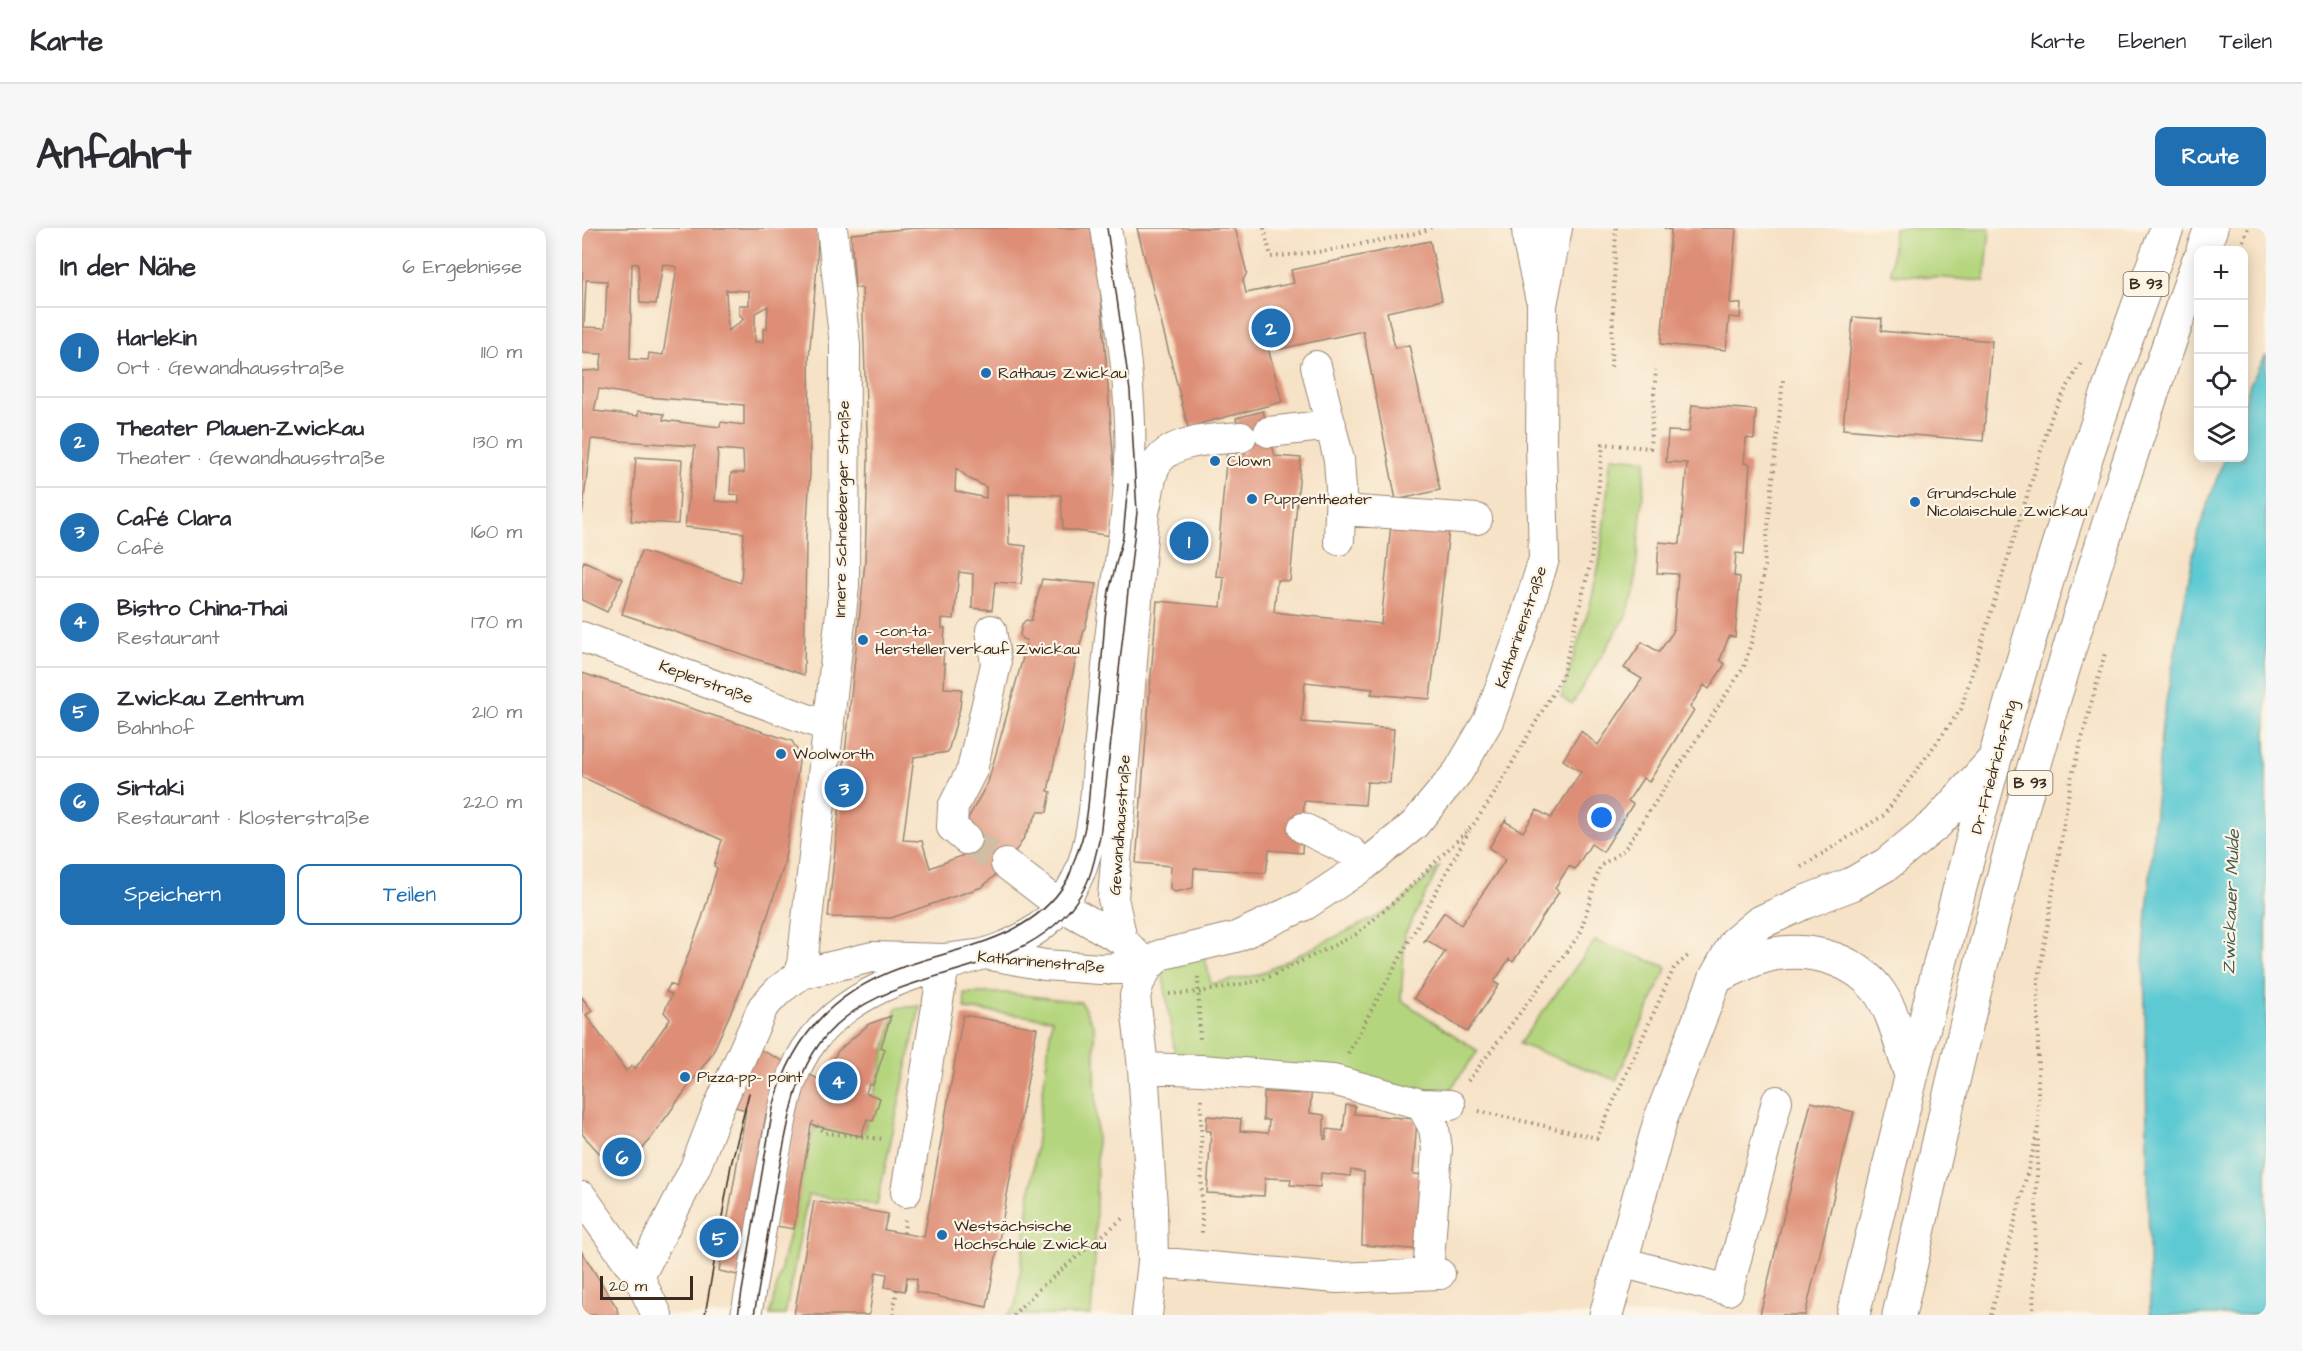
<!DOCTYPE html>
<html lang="de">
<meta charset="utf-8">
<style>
:root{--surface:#fff;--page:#f7f7f7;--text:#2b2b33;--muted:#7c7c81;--line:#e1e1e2;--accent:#1f6fb2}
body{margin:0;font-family:"Architects Daughter",sans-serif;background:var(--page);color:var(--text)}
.controls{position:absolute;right:18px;top:18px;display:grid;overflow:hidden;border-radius:12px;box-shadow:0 3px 15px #0003}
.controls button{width:54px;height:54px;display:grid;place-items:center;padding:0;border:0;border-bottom:2px solid var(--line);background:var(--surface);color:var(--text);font:30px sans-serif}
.scale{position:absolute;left:18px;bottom:15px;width:93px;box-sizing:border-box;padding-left:6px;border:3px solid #3b2a1e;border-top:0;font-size:16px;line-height:21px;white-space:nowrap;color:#3b2a1e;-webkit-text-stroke:4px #fcf5e5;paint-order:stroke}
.you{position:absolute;left:1020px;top:590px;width:21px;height:21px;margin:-15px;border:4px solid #fff;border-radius:50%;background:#1a73e8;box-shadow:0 0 0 9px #1a73e833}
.badge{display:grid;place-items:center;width:39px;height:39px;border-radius:50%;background:var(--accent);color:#fff;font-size:20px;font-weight:700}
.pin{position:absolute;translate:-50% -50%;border:3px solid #fff;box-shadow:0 2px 6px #0006}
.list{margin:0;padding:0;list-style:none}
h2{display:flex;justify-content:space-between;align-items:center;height:78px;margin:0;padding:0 24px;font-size:26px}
h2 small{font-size:20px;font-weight:400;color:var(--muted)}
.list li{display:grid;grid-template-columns:39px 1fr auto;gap:18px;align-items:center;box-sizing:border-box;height:90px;padding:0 24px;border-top:2px solid var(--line)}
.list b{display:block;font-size:22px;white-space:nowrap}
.list p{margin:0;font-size:20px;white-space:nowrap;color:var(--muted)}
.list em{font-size:20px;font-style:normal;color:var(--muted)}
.actions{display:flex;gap:12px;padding:18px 24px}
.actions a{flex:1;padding:14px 0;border:2px solid var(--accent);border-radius:12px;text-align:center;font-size:21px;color:var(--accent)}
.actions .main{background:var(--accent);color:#fff}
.icon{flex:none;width:33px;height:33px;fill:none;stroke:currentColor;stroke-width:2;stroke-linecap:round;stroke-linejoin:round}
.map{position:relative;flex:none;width:1684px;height:1087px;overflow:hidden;border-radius:12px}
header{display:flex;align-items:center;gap:36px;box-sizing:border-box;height:84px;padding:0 30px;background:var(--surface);border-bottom:2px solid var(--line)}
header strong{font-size:28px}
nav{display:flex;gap:33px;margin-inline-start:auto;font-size:21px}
.intro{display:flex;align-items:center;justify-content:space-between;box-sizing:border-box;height:144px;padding:0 36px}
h1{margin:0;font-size:42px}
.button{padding:15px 27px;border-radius:12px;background:var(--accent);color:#fff;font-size:21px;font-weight:700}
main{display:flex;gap:36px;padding:0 36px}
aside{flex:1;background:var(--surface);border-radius:12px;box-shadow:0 3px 15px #0003}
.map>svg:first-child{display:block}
.green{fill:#b4d57e;stroke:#78804e;stroke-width:1.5}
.water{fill:#5cc9d3;stroke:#4c7a78;stroke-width:1.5}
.building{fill:#de8e76;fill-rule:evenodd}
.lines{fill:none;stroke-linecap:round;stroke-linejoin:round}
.minor-tunnel{stroke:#d1bda4;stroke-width:30;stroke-dasharray:30 15;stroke-linecap:butt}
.minor-casing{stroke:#988672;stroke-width:32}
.major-casing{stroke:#988672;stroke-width:35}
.path{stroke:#988672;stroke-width:4;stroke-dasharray:1.5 4.5;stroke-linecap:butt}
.minor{stroke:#fff;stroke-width:30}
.major{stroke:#fff;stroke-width:33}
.tram{stroke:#3b2a1e;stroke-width:1.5}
.poi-dot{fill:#1f6fb2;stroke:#fcf5e5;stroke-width:2}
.labels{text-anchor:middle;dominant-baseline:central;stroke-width:4.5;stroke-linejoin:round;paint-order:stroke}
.shield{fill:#fcf5e5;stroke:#75675a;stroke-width:1.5}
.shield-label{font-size:15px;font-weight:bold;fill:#3b2a1e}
.poi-label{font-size:16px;fill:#3b2a1e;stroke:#fcf5e5;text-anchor:start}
.street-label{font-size:16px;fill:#3b2a1e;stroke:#fcf5e5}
.water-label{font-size:18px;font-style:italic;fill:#455a54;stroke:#fcf5e5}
</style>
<header>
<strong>Karte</strong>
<nav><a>Karte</a><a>Ebenen</a><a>Teilen</a></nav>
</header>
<div class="intro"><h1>Anfahrt</h1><a class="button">Route</a></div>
<main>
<aside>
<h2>In der Nähe<small>6 Ergebnisse</small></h2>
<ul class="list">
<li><span class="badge">1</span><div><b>Harlekin</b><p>Ort · Gewandhausstraße</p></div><em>110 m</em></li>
<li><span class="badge">2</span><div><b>Theater Plauen-Zwickau</b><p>Theater · Gewandhausstraße</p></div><em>130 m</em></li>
<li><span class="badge">3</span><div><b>Café Clara</b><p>Café</p></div><em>160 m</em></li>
<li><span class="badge">4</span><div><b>Bistro China-Thai</b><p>Restaurant</p></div><em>170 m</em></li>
<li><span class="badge">5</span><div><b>Zwickau Zentrum</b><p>Bahnhof</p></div><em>210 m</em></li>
<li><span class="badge">6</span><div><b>Sirtaki</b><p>Restaurant · Klosterstraße</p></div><em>220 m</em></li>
</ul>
<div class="actions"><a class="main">Speichern</a><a>Teilen</a></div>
</aside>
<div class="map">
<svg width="1684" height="1087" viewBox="0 0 1684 1087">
<rect width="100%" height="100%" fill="#fcf5e5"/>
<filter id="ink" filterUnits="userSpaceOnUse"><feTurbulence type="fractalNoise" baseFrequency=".0167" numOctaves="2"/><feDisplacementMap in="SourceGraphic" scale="12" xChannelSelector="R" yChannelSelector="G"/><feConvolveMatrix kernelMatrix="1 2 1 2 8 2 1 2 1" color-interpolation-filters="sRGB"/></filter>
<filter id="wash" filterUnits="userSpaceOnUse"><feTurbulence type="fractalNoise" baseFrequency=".008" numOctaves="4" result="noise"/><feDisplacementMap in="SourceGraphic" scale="24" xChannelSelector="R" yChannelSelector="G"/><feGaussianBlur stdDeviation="1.35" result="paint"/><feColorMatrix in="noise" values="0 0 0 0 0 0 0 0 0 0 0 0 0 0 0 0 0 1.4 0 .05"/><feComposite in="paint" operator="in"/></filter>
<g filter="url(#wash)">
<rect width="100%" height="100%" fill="#f6e2c6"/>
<path class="green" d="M 1312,0 L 1408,0 L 1403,53 L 1309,46 Z
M 1029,229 L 1064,232 L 1052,364 L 1044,388 L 990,476 L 979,469 L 1008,378 L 1018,332 Z
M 858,638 L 823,706 L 819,772 L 896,823 L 865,866 L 595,841 L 579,732 L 622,725 L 629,756 L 676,747 L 812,680 Z
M 1013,713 L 1085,739 L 1034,852 L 937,816 Z
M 382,765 L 425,765 L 499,774 L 512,798 L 515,920 L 513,1029 L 509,1087 L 425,1087 L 434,1078 L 470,791 L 383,781 Z
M 338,778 L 295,977 L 226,967 L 203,1087 L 188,1087 L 232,899 L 282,904 L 314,780 Z"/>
<path class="water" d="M 1684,127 L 1684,1087 L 1568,1087 L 1562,725 L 1580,495 L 1615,307 L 1642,230 L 1662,230 L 1662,175 L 1668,156 Z"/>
<g id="blocks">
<path class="building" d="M 0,0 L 236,0 L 235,38 L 227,130 L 228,244 L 224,311 L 222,447 L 40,386 L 59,323 L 159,355 L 162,305 L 103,299 L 113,218 L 9,211 L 0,288 L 0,143 L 18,142 L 20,126 L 0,125 ZM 56,35 L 58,75 L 74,76 L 81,36 L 95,39 L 81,127 L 67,125 L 66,132 L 48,131 L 50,36 ZM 4,52 L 25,53 L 23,100 L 2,99 ZM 144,62 L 167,63 L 167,77 L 157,77 L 157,86 L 162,91 L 146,103 ZM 186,78 L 185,101 L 181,101 L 181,114 L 173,114 L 173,85 ZM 17,161 L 65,169 L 162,177 L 162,197 L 139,194 L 138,199 L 81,192 L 82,186 L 56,183 L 56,188 L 12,183 ZM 136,221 L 161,223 L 162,245 L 149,245 L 148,266 L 157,267 L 157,275 L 133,273 Z
M 334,0 L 514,0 L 533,253 L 529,308 L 481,301 L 479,267 L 426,266 L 427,316 L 444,318 L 439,356 L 413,354 L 410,382 L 390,380 L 391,346 L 377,344 L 372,391 L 360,390 L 360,400 L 363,400 L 361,436 L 363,436 L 362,460 L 380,461 L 378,480 L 366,524 L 332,529 L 321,612 L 340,613 L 348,640 L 384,626 L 382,616 L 383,596 L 406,554 L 440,433 L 445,412 L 440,411 L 438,407 L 440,396 L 444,392 L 449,393 L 460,351 L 515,356 L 493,435 L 466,563 L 469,564 L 465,584 L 456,584 L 439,615 L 421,640 L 400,659 L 309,690 L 246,689 L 283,334 L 286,232 L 280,60 L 273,60 L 269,6 ZM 374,240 L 388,251 L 404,259 L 404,270 L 373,263 Z
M 555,0 L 653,0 L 665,45 L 661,52 L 664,65 L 712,55 L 709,42 L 848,13 L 860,72 L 805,84 L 813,120 L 827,117 L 858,262 L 814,272 L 781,103 L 698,121 L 694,118 L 686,120 L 700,174 L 606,199 Z
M 1082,0 L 1154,0 L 1148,75 L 1159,76 L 1158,90 L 1147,89 L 1144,122 L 1079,116 L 1089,2 Z
M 1271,89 L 1300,91 L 1299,103 L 1410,113 L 1401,213 L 1261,201 Z
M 1110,177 L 1174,182 L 1172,211 L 1164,210 L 1162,235 L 1168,236 L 1162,326 L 1154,325 L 1152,348 L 1158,349 L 1153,409 L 1147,408 L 1138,432 L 1143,436 L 1127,461 L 1122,457 L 1108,479 L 1112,482 L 1067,554 L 1061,550 L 1046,573 L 1051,576 L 1021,624 L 1009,616 L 993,641 L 987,638 L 973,660 L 977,664 L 931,734 L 927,731 L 912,754 L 917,757 L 885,804 L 832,770 L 863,724 L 845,712 L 841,715 L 862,684 L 879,697 L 924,631 L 907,620 L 924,591 L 924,594 L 941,604 L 955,582 L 969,590 L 999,544 L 981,532 L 999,503 L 1016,517 L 1060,451 L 1042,440 L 1060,414 L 1077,424 L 1091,404 L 1096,346 L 1075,345 L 1077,314 L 1098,316 L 1105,235 L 1084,234 L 1086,203 L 1107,204 Z
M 681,183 L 693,228 L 719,230 L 708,353 L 695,352 L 692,384 L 799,396 L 809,296 L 867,302 L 848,471 L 789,466 L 791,461 L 723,454 L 720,494 L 812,501 L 808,555 L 785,554 L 783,577 L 722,573 L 720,625 L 687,622 L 684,645 L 612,640 L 611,660 L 593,664 L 588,661 L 589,638 L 554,635 L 575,373 L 639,379 L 642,349 L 634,348 L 645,223 L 663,225 L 654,190 Z
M 54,229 L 100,232 L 96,296 L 49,293 Z
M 2,333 L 41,351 L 25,384 L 0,372 L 0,338 Z
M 0,445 L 210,513 L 218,527 L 202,637 L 176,717 L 156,768 L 130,826 L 47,940 L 31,940 L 0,906 L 0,769 L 10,783 L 4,787 L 44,843 L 50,838 L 53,841 L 88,791 L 82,784 L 90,766 L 84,764 L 88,756 L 94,759 L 120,690 L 135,640 L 132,638 L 140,612 L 0,549 Z
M 381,787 L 455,800 L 405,1079 L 334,1064 L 335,1051 L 325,1049 L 323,1063 L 303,1059 L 305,1046 L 294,1044 L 287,1087 L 212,1087 L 232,973 L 306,986 L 302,1002 L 342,1009 Z
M 309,788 L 299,819 L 303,821 L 291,857 L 287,856 L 284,865 L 298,870 L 291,893 L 285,891 L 279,908 L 229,897 L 212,1001 L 194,998 L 213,893 L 184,886 L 156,1047 L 137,1043 L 164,882 L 146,877 L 169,817 L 240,853 L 256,823 L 287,796 Z
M 719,854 L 730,855 L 728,885 L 742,887 L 742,911 L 744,911 L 745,901 L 761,903 L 764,877 L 773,878 L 772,886 L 835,891 L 831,946 L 845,947 L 841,1022 L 780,1017 L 782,944 L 769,942 L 768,948 L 739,945 L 738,959 L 708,957 L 709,951 L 683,950 L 682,968 L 625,965 L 629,903 L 624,903 L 625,888 L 659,891 L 658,903 L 686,905 L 687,892 L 681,892 L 682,864 L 718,866 Z
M 1229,874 L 1272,884 L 1223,1087 L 1178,1087 Z
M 0,1024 L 35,1080 L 36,1087 L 0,1087 Z"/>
</g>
</g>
<g filter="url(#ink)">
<use href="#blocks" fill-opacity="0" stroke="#988672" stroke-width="1.5"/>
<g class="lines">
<path class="minor-tunnel" d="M 384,611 L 424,636"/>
<g class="minor-casing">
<path id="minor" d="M 945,0 L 946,14 L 958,68
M 734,138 L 757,232 L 759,261 L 757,312
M 687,204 L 749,197
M 759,282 L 895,291
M 0,409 L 247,499
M 721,600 L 768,623 L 783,637
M 384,611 L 370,599 L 371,579 L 390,542 L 414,436 L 409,402
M 424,636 L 478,677 L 540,712
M 566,739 L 540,712 L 531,670 L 562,284 C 566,270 567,251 573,238 C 588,210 631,212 659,209
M 219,746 L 262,358 L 263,117 L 250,0
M 561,840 L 619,842 L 751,852 L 839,876 L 868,877
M 839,876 L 852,900 L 855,921 L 846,1046
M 324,964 L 363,731
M 0,969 L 57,1049 L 75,1087
M 571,1034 L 755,1050 L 858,1046
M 1039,1034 L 1146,1062 L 1195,873
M 57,1049 L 113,940 L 135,883 L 181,779 L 197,762 L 219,746 L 290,729 L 363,731 L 403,726 L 463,737 L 518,741 L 566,739
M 164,1087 C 174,1033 182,978 193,925 C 201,885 205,845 231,812 C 256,779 292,760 330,747 C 373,733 436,723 469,689 C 481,677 496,652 501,635 C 513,599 514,560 517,523 C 521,483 524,442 529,403 C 537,332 551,268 548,195 C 546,130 534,65 524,0
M 565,1087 L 571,1034 L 570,979 L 561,840 L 553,768 L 557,755 L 566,739 L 578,727 L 654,709 L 723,677 L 783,637 L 832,597 L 876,544 L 906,493 L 938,407 L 962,331 L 959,218 L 960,77 L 975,0"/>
</g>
<g class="major-casing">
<path id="major" d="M 1621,22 L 1629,0
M 1134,749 C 1155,740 1176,727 1199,725 C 1234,721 1273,733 1295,761 C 1313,784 1319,819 1329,847
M 1024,1087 L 1079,890 L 1134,749 L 1153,715 L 1177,695 L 1223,674 L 1270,656 L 1305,636 L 1355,595 L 1411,533
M 1271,1087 C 1359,720 1451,353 1585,0
M 1317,1087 C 1356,919 1393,750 1439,584 C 1492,398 1551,215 1616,34"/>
</g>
<path class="path" d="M 682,0 L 689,29 L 744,23 L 835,5 L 849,0
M 1661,13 L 1666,0
M 1029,139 L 1034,0
M 1219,639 L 1302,587 L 1379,481 L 1471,184 L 1500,133
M 616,749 L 618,813
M 587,766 L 618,764 L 681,752 L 775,706 L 822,665 L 891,597 L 911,568 L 980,449 L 1009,333 L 1021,216 L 1068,220 L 1074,142
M 766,825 L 887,603
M 886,853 L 998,706 L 1018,638 L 1042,622 L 1162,439 L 1177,387 L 1201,152
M 619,871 L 620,1008
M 897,883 L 1015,910 L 1092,740 L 1107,727
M 230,894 L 243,905 L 302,911
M 322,1005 L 323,992
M 311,1087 L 315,1061
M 431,1087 L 458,1060 L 541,990
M 1409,1087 L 1456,903 L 1456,756 L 1489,551 L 1523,425
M 1451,1087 L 1456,910"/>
<use href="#minor" class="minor"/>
<use href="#major" class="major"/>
<path class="tram" d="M 123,1087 L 149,937 L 167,865
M 156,1087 L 191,880 C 211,802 259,757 336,734 C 390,717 452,707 484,654 C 488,648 490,640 492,633 C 495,625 499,616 501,607 C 508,583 507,555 510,531 C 515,484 520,437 523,390 L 527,363 L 541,309 L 546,256
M 172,1087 C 182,1033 189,979 200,926 C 208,887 214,847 238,815 C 306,725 450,763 504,657 C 511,643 514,624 518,609 L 555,284 L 548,163 L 525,0"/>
</g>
</g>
<g class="poi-dot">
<circle cx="404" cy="145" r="6"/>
<circle cx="633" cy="233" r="6"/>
<circle cx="670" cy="271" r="6"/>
<circle cx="1333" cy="274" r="6"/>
<circle cx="281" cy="412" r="6"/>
<circle cx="199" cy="526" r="6"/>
<circle cx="103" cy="849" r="6"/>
<circle cx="360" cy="1007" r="6"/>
</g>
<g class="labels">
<g class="shield">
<rect x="1541.5" y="44" width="45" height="24" rx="4.5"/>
<rect x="1425.5" y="543" width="45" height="24" rx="4.5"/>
</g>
<g class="shield-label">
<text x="1564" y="56">B 93</text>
<text x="1448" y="555">B 93</text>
</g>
<g class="poi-label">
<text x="416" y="145">Rathaus Zwickau</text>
<text x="645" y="233">Clown</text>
<text x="1345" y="265">Grundschule<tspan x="1345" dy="18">Nicolaischule Zwickau</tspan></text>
<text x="682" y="271">Puppentheater</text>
<text x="293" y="403">-con-ta-<tspan x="293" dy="18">Herstellerverkauf Zwickau</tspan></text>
<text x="211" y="526">Woolworth</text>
<text x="115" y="849">Pizza-pp- point</text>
<text x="372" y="998">Westsächsische<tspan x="372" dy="18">Hochschule Zwickau</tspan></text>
</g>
<g class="street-label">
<text transform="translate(260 281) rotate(-89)">Innere Schneeberger Straße</text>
<text transform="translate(939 399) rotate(-71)">Katharinenstraße</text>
<text transform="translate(124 454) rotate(20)">Keplerstraße</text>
<text transform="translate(1412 539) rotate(-75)">Dr.-Friedrichs-Ring</text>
<text transform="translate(538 597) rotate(-86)">Gewandhausstraße</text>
<text transform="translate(459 734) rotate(5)">Katharinenstraße</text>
</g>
<g class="water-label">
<text transform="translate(1649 674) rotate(-88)">Zwickauer Mulde</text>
</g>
</g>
</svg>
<div class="controls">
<button>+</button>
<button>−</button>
<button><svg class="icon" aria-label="locate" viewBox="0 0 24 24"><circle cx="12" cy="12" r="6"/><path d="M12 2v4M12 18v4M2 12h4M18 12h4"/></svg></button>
<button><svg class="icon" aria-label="layers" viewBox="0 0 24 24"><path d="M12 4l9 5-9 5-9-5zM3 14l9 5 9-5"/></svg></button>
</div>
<div class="scale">20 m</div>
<div class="you"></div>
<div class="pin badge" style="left:607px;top:313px">1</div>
<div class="pin badge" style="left:689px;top:100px">2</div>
<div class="pin badge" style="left:262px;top:560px">3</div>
<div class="pin badge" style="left:256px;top:853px">4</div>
<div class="pin badge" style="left:137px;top:1010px">5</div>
<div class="pin badge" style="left:40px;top:929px">6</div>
</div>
</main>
